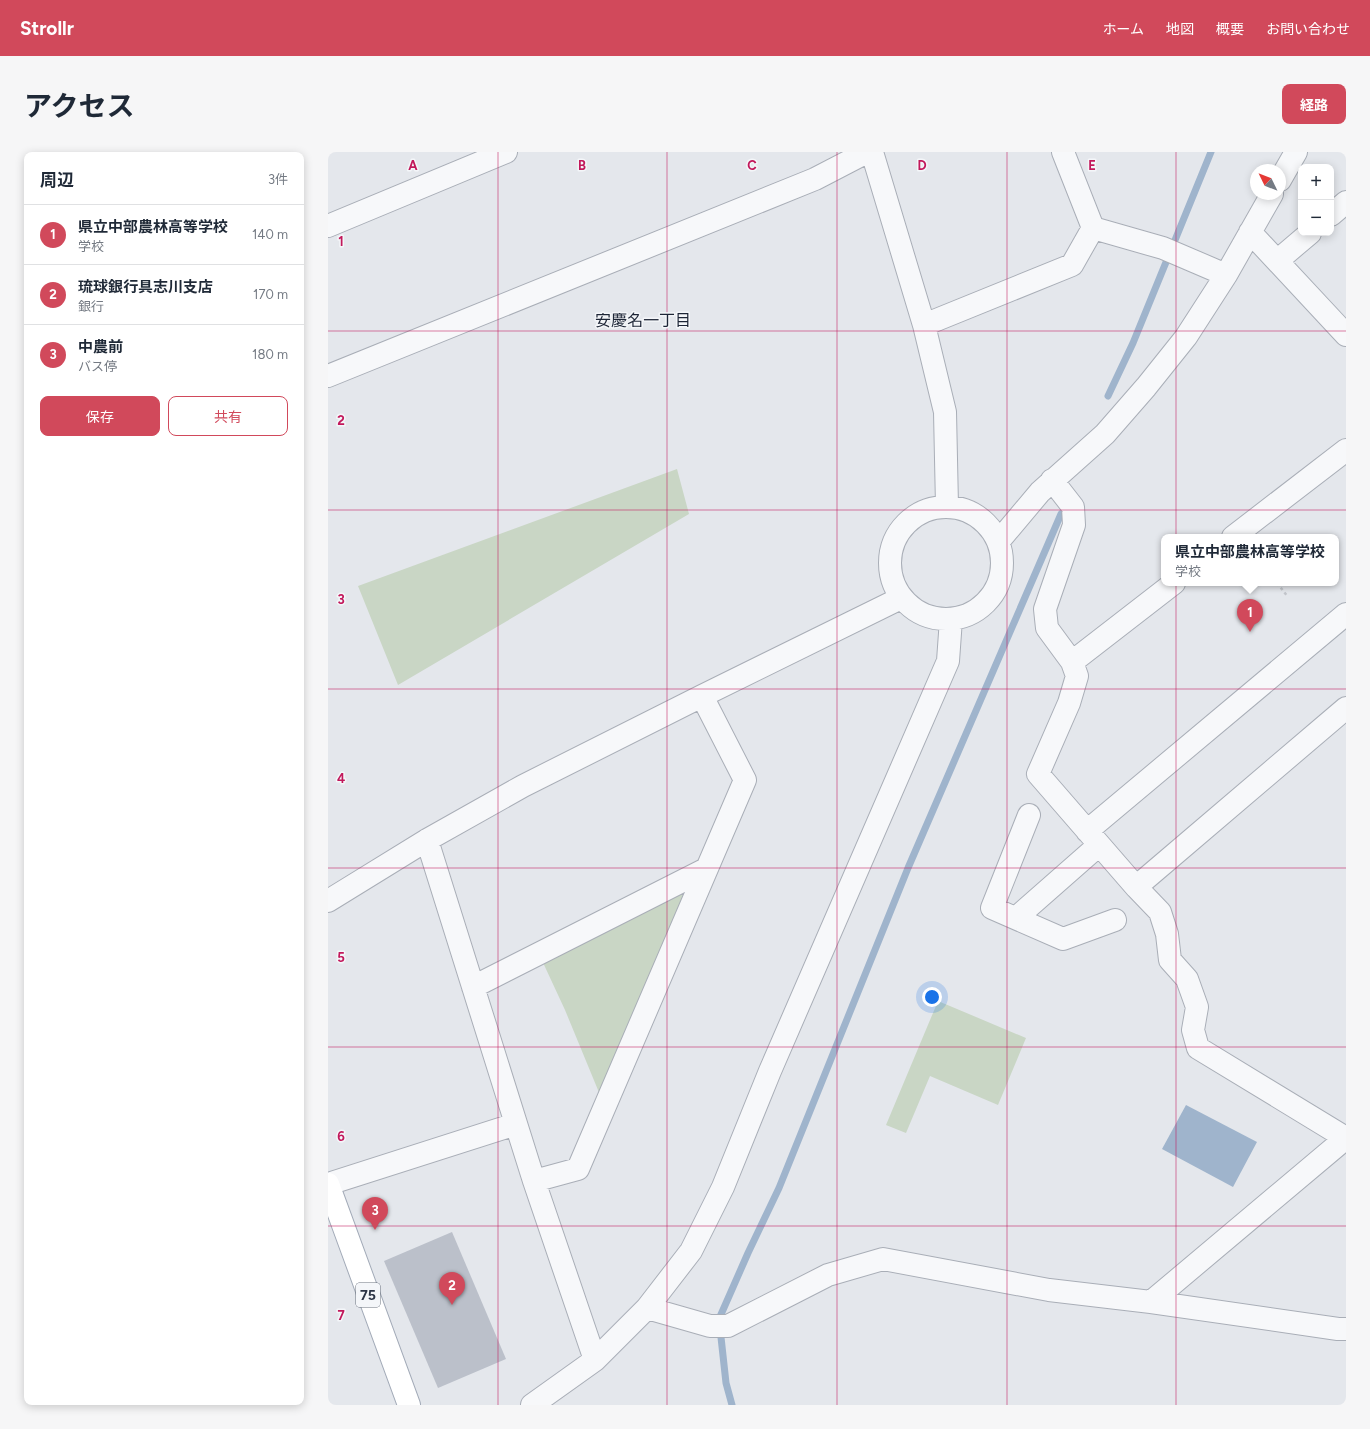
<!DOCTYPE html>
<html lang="ja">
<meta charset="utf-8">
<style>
:root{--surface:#fff;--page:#f6f6f7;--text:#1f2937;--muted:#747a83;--line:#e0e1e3;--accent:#d1495b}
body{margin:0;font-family:Figtree,"Noto Sans JP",sans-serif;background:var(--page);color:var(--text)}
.controls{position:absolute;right:12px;top:12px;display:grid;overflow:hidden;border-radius:8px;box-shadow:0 2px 10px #0003}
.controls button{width:36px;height:36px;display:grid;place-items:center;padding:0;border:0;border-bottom:1px solid var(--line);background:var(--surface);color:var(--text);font:20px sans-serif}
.compass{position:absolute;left:922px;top:12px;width:36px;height:36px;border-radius:50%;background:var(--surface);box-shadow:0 2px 10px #0003;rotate:313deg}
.you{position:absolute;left:604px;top:845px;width:14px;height:14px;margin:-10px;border:3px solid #fff;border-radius:50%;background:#1a73e8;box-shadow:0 0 0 6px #1a73e833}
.badge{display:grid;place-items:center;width:26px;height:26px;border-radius:50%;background:var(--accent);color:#fff;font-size:13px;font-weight:700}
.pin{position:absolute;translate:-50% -33px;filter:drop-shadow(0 1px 2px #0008)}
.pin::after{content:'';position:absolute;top:21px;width:14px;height:12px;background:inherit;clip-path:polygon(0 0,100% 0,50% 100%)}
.popup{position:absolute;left:833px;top:382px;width:178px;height:52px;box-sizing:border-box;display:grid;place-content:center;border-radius:8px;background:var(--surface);filter:drop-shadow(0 1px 3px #0005);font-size:13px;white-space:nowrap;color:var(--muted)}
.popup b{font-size:15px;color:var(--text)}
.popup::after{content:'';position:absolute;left:50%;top:100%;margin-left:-8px;border:8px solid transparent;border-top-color:var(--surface)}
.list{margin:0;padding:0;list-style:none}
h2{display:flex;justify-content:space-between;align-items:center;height:52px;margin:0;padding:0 16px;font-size:17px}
h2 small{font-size:13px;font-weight:400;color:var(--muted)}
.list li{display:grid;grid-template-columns:26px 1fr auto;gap:12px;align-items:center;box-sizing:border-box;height:60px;padding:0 16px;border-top:1px solid var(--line)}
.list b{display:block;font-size:15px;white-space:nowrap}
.list p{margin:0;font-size:13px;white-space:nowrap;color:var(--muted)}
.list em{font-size:13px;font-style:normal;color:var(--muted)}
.actions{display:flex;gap:8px;padding:12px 16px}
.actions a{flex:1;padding:9px 0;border:1px solid var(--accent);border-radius:8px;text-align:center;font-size:14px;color:var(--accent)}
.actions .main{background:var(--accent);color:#fff}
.map{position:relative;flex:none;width:1018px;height:1253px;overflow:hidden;border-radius:8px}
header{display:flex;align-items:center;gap:24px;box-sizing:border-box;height:56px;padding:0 20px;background:var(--accent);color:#fff}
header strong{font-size:19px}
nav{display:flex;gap:22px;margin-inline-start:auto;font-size:14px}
.intro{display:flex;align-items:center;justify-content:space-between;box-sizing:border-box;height:96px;padding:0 24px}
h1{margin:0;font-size:28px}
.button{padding:10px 18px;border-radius:8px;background:var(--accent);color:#fff;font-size:14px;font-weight:700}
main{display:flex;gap:24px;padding:0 24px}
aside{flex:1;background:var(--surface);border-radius:8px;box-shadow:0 2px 10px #0003}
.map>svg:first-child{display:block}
.green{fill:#c9d6c5}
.water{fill:#9fb4cc}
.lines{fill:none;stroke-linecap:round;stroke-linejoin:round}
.stream{stroke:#9fb4cc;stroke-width:7}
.building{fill:#bbc0ca}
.minor-casing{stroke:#a9aeb7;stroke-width:24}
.major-casing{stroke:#a3abb8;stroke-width:24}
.path{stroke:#c2c5cb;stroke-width:2.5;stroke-dasharray:3 3;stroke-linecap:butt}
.minor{stroke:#f7f8fa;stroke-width:22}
.major{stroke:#fff;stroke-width:22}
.grid{fill:none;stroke:#c2185b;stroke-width:1;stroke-opacity:0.55}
.labels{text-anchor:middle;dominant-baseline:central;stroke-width:3;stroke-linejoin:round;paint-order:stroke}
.shield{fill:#f4f6f9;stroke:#676e7b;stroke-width:1}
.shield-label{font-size:14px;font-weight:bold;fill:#2b3445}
.neighbourhood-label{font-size:16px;fill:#1d2536;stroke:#f4f6f9}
.grid-label{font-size:13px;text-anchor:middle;font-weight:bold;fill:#c2185b;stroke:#f4f6f9;stroke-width:3;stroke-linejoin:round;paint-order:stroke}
</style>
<header>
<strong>Strollr</strong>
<nav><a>ホーム</a><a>地図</a><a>概要</a><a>お問い合わせ</a></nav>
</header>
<div class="intro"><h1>アクセス</h1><a class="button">経路</a></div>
<main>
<aside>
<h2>周辺<small>3件</small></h2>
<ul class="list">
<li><span class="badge">1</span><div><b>県立中部農林高等学校</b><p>学校</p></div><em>140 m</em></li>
<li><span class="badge">2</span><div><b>琉球銀行具志川支店</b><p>銀行</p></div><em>170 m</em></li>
<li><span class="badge">3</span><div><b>中農前</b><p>バス停</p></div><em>180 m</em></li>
</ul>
<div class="actions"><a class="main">保存</a><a>共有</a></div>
</aside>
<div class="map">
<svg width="1018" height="1253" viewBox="0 0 1018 1253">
<rect width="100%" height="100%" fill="#e4e7ec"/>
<path class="green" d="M 349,317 L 361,362 L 70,533 L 30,434 Z
M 378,717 L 277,955 L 237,858 L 211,802 Z
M 610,849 L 698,886 L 670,953 L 602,924 L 578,981 L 558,973 Z"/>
<path class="water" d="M 858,953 L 929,990 L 905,1035 L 834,997 Z"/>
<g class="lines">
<path class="stream" d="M 780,244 L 805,191 L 883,0
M 404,1253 L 398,1231 L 391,1167 L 420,1101 L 451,1036 L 580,716 L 733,362"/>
</g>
<path class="building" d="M 124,1080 L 178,1207 L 110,1236 L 56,1109 Z"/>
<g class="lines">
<g class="minor-casing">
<path id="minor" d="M 544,0 L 596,173 L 617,260 L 619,354
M 735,0 L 765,76 L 835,96 L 898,123
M 952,28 L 968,0
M 1003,63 L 1018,50
M 0,74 L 178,0
M 922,80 L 1018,183
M 949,109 L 982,81
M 596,173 L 744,113 L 765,76
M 0,224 L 487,27 L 539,0
M 724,328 L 745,355 L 746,373 L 717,457 L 719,476 L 744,510
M562 411a56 56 0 1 1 112 0a56 56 0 1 1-112 0Z
M 905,385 L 1018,298
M 670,390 L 712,340 L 777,282 L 818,235 L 858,185 L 898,123 L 944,42
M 846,431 L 744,510 L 749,524 L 741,551 L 710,622 L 808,735 L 832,760 L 839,782 L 842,808 L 859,827 L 869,855 L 865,878 L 870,896 L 1018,986
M 701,663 L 664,756 L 735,787 L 787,768
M 759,679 L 1018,462
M 99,688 L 206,1029 L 267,1208
M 808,735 L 1018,556
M 0,749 L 99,688 L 195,634 L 374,544 L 573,446
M 688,766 L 771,693
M 145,835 L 378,717
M 206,1029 L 250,1017 L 417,628 L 374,544
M 0,1032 L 188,972
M 823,1150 L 1018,986
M 319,1156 L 382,1174 L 400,1174 L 500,1123 L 555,1107 L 721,1138 L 823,1150 L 1010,1177 L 1018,1177
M 204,1253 L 267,1208 L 319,1156 L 363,1099 L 395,1035 L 442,919 L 620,509 L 623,467"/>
</g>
<g class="major-casing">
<path id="major" d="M 0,1032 L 81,1253"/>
</g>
<path class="path" d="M 949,431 L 960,445"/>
<use href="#minor" class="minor"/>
<use href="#major" class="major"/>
</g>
<path class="grid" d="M 170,0 L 170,1253M 339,0 L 339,1253M 509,0 L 509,1253M 679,0 L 679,1253M 848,0 L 848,1253M 0,179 L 1018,179M 0,358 L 1018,358M 0,537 L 1018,537M 0,716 L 1018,716M 0,895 L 1018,895M 0,1074 L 1018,1074"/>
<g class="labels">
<rect class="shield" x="28" y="1131" width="24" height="24" rx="3"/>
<g class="shield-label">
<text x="40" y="1143">75</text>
</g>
<g class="neighbourhood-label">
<text x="315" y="168">安慶名一丁目</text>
</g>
</g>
<g class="grid-label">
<text x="85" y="18">A</text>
<text x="254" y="18">B</text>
<text x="424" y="18">C</text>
<text x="594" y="18">D</text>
<text x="764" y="18">E</text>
<text x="13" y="94">1</text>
<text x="13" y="273">2</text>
<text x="13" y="452">3</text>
<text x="13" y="631">4</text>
<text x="13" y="810">5</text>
<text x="13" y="989">6</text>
<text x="13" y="1168">7</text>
</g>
</svg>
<div class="controls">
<button>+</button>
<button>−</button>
</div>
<svg class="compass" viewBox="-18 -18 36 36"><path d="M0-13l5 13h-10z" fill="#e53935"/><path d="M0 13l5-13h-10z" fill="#747a83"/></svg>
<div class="you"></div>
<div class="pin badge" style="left:922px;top:480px">1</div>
<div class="popup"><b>県立中部農林高等学校</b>学校</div>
<div class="pin badge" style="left:124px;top:1153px">2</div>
<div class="pin badge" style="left:47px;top:1078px">3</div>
</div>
</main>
